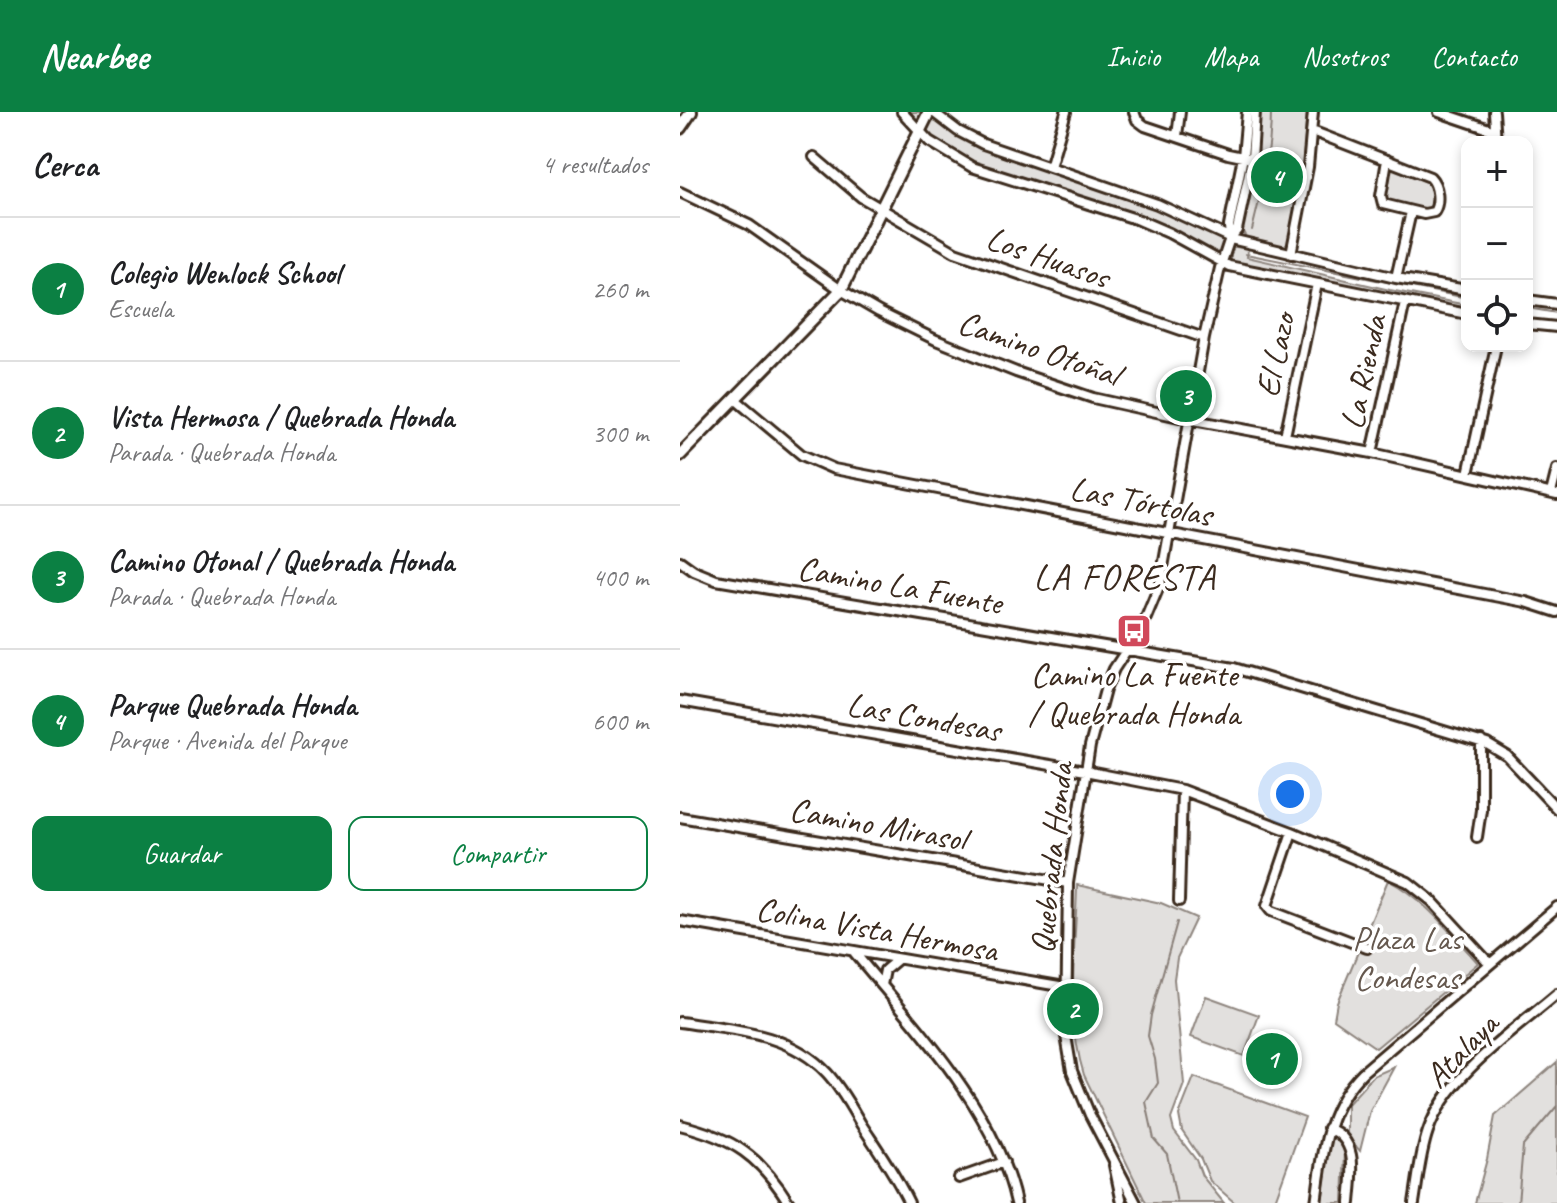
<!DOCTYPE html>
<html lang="es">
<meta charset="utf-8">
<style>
:root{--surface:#fff;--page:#f2f2f2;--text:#202124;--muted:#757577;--line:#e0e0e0;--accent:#0b8043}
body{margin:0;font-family:Caveat,sans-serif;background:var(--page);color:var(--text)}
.controls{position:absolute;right:24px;top:24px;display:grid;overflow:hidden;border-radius:16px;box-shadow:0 4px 12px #0003}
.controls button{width:72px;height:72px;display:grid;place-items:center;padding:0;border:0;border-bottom:2px solid var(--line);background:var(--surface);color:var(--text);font:40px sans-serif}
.you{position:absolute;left:610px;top:682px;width:28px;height:28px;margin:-20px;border:6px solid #fff;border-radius:50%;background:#1a73e8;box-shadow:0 0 0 12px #1a73e833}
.badge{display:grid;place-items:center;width:52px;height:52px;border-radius:50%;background:var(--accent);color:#fff;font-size:26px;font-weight:700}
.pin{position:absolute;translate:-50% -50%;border:4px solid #fff;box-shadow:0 2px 8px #0006}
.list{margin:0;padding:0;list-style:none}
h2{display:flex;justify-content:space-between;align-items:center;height:104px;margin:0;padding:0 32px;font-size:34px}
h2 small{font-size:26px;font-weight:400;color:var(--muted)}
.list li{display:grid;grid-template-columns:52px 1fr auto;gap:24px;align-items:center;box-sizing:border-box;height:144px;padding:0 32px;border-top:2px solid var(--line)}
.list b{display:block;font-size:30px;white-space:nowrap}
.list p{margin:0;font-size:26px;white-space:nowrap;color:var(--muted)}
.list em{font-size:26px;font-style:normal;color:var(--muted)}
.actions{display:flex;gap:16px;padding:24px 32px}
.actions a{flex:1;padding:18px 0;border:2px solid var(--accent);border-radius:16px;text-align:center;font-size:28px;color:var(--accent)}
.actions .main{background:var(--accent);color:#fff}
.icon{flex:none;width:44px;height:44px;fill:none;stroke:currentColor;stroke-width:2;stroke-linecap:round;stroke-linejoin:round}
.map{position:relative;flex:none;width:877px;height:1091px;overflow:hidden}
header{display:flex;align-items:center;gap:48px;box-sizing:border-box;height:112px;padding:0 40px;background:var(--accent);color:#fff}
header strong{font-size:38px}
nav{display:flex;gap:44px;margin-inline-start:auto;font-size:28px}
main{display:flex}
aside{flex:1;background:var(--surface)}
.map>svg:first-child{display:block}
.green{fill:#e2e0de;stroke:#8e857e;stroke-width:2}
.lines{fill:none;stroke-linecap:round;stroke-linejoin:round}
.stream{stroke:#887e77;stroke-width:2}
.minor-casing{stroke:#3b2a1e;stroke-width:14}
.major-casing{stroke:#3b2a1e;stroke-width:16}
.minor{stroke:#fff;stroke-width:8}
.major{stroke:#fff;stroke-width:10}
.labels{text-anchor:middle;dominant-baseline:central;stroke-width:7;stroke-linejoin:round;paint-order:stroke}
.street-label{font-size:34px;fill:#3b2a1e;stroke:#fff}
.poi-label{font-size:34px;fill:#3b2a1e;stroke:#fff}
.park-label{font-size:34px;fill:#65584e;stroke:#fff}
.neighbourhood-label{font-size:36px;letter-spacing:2px;fill:#3b2a1e;stroke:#fff}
</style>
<header>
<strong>Nearbee</strong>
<nav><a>Inicio</a><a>Mapa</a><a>Nosotros</a><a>Contacto</a></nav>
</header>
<main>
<aside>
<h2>Cerca<small>4 resultados</small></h2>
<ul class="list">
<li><span class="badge">1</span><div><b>Colegio Wenlock School</b><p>Escuela</p></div><em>260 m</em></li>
<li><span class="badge">2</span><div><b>Vista Hermosa / Quebrada Honda</b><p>Parada · Quebrada Honda</p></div><em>300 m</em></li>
<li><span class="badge">3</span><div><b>Camino Otonal / Quebrada Honda</b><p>Parada · Quebrada Honda</p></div><em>400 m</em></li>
<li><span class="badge">4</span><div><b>Parque Quebrada Honda</b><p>Parque · Avenida del Parque</p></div><em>600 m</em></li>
</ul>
<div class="actions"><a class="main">Guardar</a><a>Compartir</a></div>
</aside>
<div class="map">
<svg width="877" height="1091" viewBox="0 0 877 1091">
<rect width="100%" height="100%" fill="#fff"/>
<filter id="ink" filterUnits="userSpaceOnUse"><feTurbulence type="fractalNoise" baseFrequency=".0125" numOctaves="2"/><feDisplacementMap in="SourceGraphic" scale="16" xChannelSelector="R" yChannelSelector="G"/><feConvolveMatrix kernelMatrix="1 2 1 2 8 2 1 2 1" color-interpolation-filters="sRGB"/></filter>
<g filter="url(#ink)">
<path class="green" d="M 227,0 L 249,0 C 290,46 397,65 456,87 C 486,98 515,115 544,129 L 538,146 C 504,128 471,108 434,95 C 382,76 305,69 261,35 C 248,25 237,12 227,0 Z
M 580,0 L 627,0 L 621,72 L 609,136 L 567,127 L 562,118 L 574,59 Z
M 711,55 L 750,71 C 754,80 756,92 747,99 L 707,88 L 704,83 Z
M 551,134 L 568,137 L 567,145 L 710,178 L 787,193 L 787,201 L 551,151 Z
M 708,768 C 745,787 770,821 798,851 L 696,936 L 654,907 L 657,890 Z
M 397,773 L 481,791 L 516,806 L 497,846 L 494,867 L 504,972 L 491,1007 L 494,1019 L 516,1048 L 522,1064 L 544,1091 L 466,1091 L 404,963 C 385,903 396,834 397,773 Z
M 526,884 L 579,903 L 564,944 L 511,925 Z
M 587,927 L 610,937 L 600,961 L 577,951 Z
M 877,950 L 877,1091 L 795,1091 L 807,1047 L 815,1004 Z
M 714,955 L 690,999 L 680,1039 L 667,1024 L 667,993 L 693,964 Z
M 514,965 L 625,1005 L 594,1091 L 555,1091 L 530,1069 L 521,1047 L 502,1019 L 499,1003 Z
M 653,1024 L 664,1033 L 665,1039 L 663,1091 L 642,1091 L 649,1032 Z"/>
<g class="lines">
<path class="stream" d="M 572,118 C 582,78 591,41 591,0
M 566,142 L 787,186
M 847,196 L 877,201
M 497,1091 L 487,1042 L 474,1027 L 466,990 L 478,971 L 475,947 L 468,924 L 471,903 L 497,810
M 838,1091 L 843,1034 L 877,994"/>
<g class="minor-casing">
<path id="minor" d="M 222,0 L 249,29 L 292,55 L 459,108 L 489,121 L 549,154 L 787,202
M 253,0 L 278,19 L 303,32 L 477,92 L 555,128 L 716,166 L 787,178
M 454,0 L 457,8 L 465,14 L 548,42 L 572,47
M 759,0 L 815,19
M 814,0 L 816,30
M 632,19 L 637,21 L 750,65 C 758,73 760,90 754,100 L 744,102 L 703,92 L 701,84 L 707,48
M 497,24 L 500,0
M 134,45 L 181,85 L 275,140 L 524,226
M 370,55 L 386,0
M 0,80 L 69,113 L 161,178 L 199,200 L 256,228 L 336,260 L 413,286 L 508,307 L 692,341 L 877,383
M 550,126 L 549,114 L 563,45 L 567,0
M 611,142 L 628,55 L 633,0
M 716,166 L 731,100
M 847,188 L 877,192
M 847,212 L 877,215
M 55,287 L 122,343 L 154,357 L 846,490 L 877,500
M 605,324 L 637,172
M 692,341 L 725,190
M 788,362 L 816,234
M 871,381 L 877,357
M 0,449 L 14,459 L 36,468 L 554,556 L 807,632 L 827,644 L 877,697
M 0,589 L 405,659 L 502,678 L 612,720 L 728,770 L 752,789 L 810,852
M 0,705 L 388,771
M 612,720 L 587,794 L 591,799 L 687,836
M 797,725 L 801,698 L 801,629
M 499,789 L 502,678
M 0,809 L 385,875
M 174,840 C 234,913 316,997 336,1091
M 202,873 L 205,858 L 218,847
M 0,910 C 52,918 109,920 147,961 C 161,976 171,995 181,1012 C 198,1038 216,1063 229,1091
M 0,1013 C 53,1026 80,1044 109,1091
M 648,1016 C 680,1028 672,1063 670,1091
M 434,1053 L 442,1091
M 279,1066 L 324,1050
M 456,1091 L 410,1003 L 392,959 L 386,924 L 388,771 L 410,634 L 425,578 L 434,557 L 463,513 L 480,472 L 524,226 L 540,156 L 550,126 L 557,118 L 572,47 L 575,0
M 636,1091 C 643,1041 645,998 683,960 L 877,795
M 734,1091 C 738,1067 740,1042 748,1019 C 767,963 834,919 877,882"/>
</g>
<g class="major-casing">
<path id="major" d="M 0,16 L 11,0
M 0,343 L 161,178 L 249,0"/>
</g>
<use href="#minor" class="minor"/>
<use href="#major" class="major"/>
</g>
</g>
<defs>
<g id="bus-square" transform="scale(1.8)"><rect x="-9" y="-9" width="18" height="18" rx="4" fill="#d1495b" stroke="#fff"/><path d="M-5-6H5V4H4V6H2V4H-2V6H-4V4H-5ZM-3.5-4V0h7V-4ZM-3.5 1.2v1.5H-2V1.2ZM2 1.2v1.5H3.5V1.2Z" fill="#fff"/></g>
</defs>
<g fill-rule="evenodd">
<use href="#bus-square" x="454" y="519"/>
</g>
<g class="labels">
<g class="street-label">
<text transform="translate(368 145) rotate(19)">Los Huasos</text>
<text transform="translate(359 236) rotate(19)">Camino Otoñal</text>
<text transform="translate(595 243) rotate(-78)">El Lazo</text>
<text transform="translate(683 260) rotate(-78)">La Rienda</text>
<text transform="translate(461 389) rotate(11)">Las Tórtolas</text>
<text transform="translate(220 473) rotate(10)">Camino La Fuente</text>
<text transform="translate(244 605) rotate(10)">Las Condesas</text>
<text transform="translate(198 712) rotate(10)">Camino Mirasol</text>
<text transform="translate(371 746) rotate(-84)">Quebrada Honda</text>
<text transform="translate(197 817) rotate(10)">Colina Vista Hermosa</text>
<text transform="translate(781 938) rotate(-46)">Atalaya</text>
</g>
<g class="poi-label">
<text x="454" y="562">Camino La Fuente<tspan x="454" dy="39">/ Quebrada Honda</tspan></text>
</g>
<g class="park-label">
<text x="727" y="826">Plaza Las<tspan x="727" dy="39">Condesas</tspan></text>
</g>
<g class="neighbourhood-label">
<text x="445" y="465">LA FORESTA</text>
</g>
</g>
</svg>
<div class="controls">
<button>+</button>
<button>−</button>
<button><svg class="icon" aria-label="locate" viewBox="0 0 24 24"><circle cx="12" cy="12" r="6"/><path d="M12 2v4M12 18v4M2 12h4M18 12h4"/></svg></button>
</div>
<div class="you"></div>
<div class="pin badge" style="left:592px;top:947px">1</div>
<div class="pin badge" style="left:393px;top:897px">2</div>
<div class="pin badge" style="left:506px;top:284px">3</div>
<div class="pin badge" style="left:597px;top:65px">4</div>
</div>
</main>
